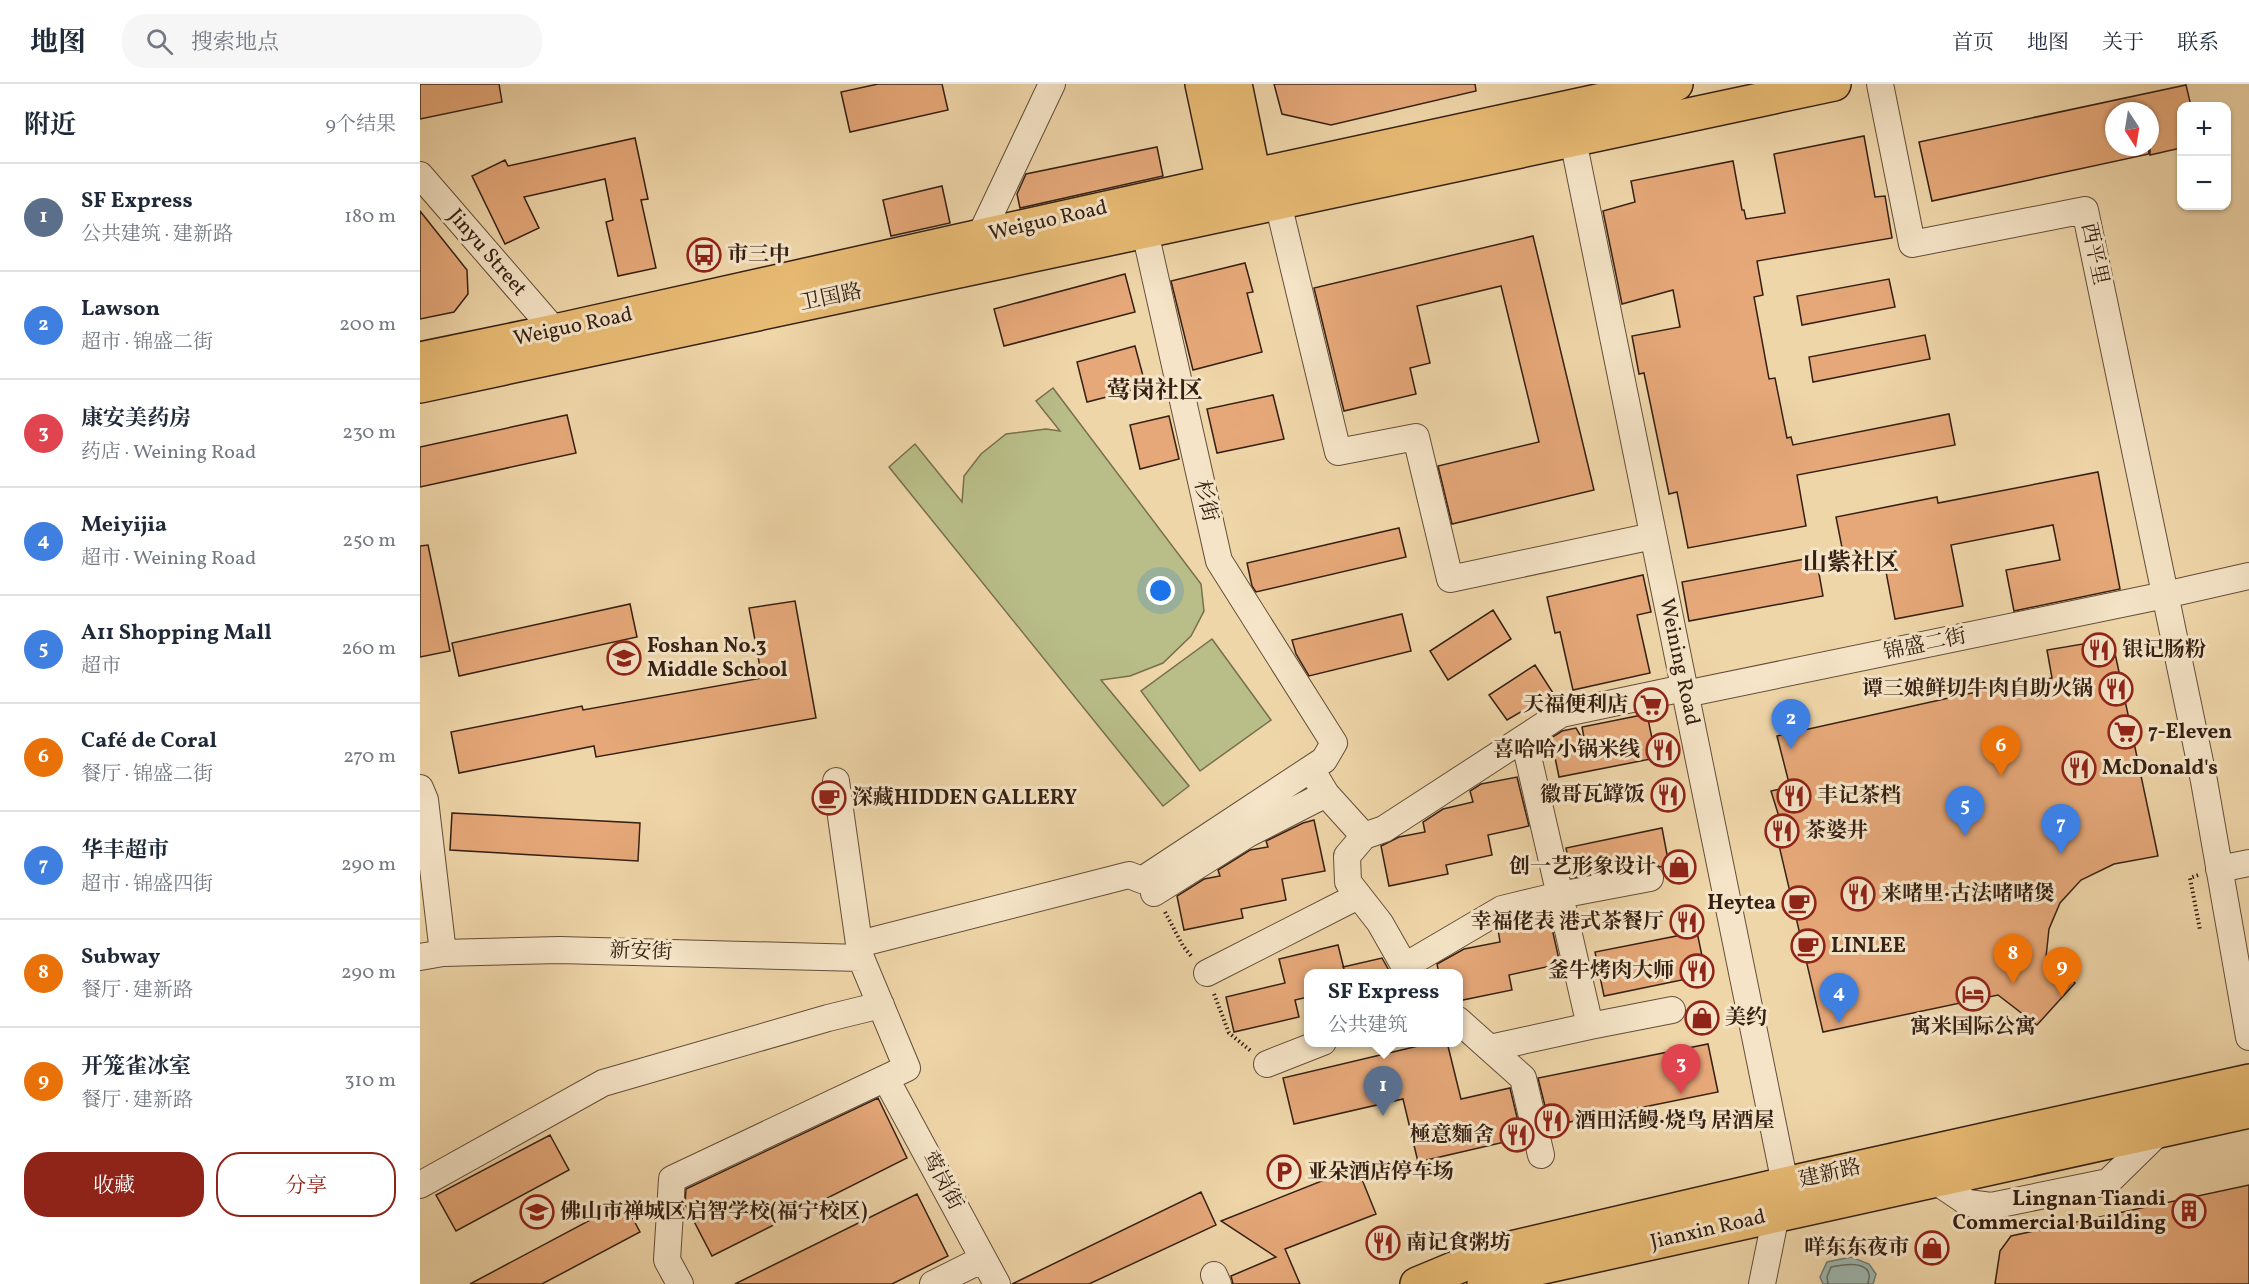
<!DOCTYPE html>
<html lang="zh">
<meta charset="utf-8">
<style>
:root{--surface:#fff;--page:#f6f6f7;--text:#1f2937;--muted:#747a83;--line:#e0e1e3;--accent:#8f2418}
body{margin:0;font-family:Vollkorn,"Noto Serif SC",serif;background:var(--page);color:var(--text)}
.controls{position:absolute;right:18px;top:18px;display:grid;overflow:hidden;border-radius:12px;box-shadow:0 2px 4px #0004}
.controls button{width:54px;height:54px;display:grid;place-items:center;padding:0;border:0;border-bottom:2px solid var(--line);background:var(--surface);color:var(--text);font:30px sans-serif}
.compass{position:absolute;left:1685px;top:18px;width:54px;height:54px;border-radius:50%;background:var(--surface);box-shadow:0 2px 4px #0004;rotate:168deg}
.you{position:absolute;left:741px;top:507px;width:21px;height:21px;margin:-15px;border:4px solid #fff;border-radius:50%;background:#1a73e8;box-shadow:0 0 0 9px #1a73e833}
.badge{display:grid;place-items:center;width:39px;height:39px;border-radius:50%;background:var(--accent);color:#fff;font-size:20px;font-weight:700}
.pin{position:absolute;translate:-50% -50px;filter:drop-shadow(0 2px 3px #0008)}
.pin::after{content:'';position:absolute;top:32px;width:21px;height:18px;background:inherit;clip-path:polygon(0 0,100% 0,50% 100%)}
.popup{position:absolute;left:884px;top:885px;width:159px;height:78px;box-sizing:border-box;display:grid;place-content:center;border-radius:12px;background:var(--surface);filter:drop-shadow(0 2px 4px #0005);font-size:20px;white-space:nowrap;color:var(--muted)}
.popup b{font-size:22px;color:var(--text)}
.popup::after{content:'';position:absolute;left:50%;top:100%;margin-left:-12px;border:12px solid transparent;border-top-color:var(--surface)}
.list{margin:0;padding:0;list-style:none}
h2{display:flex;justify-content:space-between;align-items:center;height:78px;margin:0;padding:0 24px;font-size:26px}
h2 small{font-size:20px;font-weight:400;color:var(--muted)}
.list li{display:grid;grid-template-columns:39px 1fr auto;gap:18px;align-items:center;box-sizing:border-box;height:108px;padding:0 24px;border-top:2px solid var(--line)}
.list b{display:block;font-size:22px;white-space:nowrap}
.list p{margin:0;font-size:20px;white-space:nowrap;color:var(--muted)}
.list em{font-size:20px;font-style:normal;color:var(--muted)}
.actions{display:flex;gap:12px;padding:18px 24px}
.actions a{flex:1;padding:14px 0;border:2px solid var(--accent);border-radius:24px;text-align:center;font-size:21px;color:var(--accent)}
.actions .main{background:var(--accent);color:#fff}
.icon{flex:none;width:33px;height:33px;fill:none;stroke:currentColor;stroke-width:2;stroke-linecap:round;stroke-linejoin:round}
.map{position:relative;flex:none;width:1829px;height:1200px;overflow:hidden}
header{display:flex;align-items:center;gap:36px;box-sizing:border-box;height:84px;padding:0 30px;background:var(--surface);border-bottom:2px solid var(--line)}
header strong{font-size:28px}
nav{display:flex;gap:33px;margin-inline-start:auto;font-size:21px}
.search{width:420px;height:54px;background:var(--page);display:flex;align-items:center;gap:15px;box-sizing:border-box;padding:0 21px;border-radius:24px;color:var(--muted);font-size:22px}
main{display:flex}
aside{flex:1;background:var(--surface)}
.map>svg:first-child{display:block}
.green{fill:#b9be88;stroke:#776f4e;stroke-width:1.5}
.water{fill:#9cb7b0;stroke:#737b72;stroke-width:1.5}
.lines{fill:none;stroke-linecap:round;stroke-linejoin:round}
.shore{stroke:#686c62;stroke-width:1.5}
.building{fill:#e6a879;stroke:#352014;stroke-width:1.5}
.minor-casing{stroke:#644e39;stroke-width:28}
.major-casing{stroke:#352014;stroke-width:36}
.path{stroke:#352014;stroke-width:4;stroke-dasharray:1.5 3;stroke-linecap:butt}
.minor{stroke:#f5e4c7;stroke-width:26}
.major{stroke:#e8bb74;stroke-width:33}
.labels{text-anchor:middle;dominant-baseline:central;stroke-width:6;stroke-linejoin:round;paint-order:stroke}
.street-label{font-size:21px;fill:#352014;stroke:#f5e4c7}
.poi-label{font-size:21px;font-weight:bold;fill:#352014;stroke:#f5e4c7;text-anchor:start}
.quarter-label{font-size:24px;font-weight:bold;fill:#352014;stroke:#f5e4c7}
</style>
<header>
<strong>地图</strong>
<div class="search"><svg class="icon" aria-label="search" viewBox="0 0 24 24"><circle cx="10" cy="10" r="6"/><path d="M15 15l6 6"/></svg>搜索地点</div>
<nav><a>首页</a><a>地图</a><a>关于</a><a>联系</a></nav>
</header>
<main>
<aside>
<h2>附近<small>9个结果</small></h2>
<ul class="list">
<li><span class="badge" style="background:#5c6f8a">1</span><div><b>SF Express</b><p>公共建筑 · 建新路</p></div><em>180 m</em></li>
<li><span class="badge" style="background:#3f7fe0">2</span><div><b>Lawson</b><p>超市 · 锦盛二街</p></div><em>200 m</em></li>
<li><span class="badge" style="background:#e0444e">3</span><div><b>康安美药房</b><p>药店 · Weining Road</p></div><em>230 m</em></li>
<li><span class="badge" style="background:#3f7fe0">4</span><div><b>Meiyijia</b><p>超市 · Weining Road</p></div><em>250 m</em></li>
<li><span class="badge" style="background:#3f7fe0">5</span><div><b>A11 Shopping Mall</b><p>超市</p></div><em>260 m</em></li>
<li><span class="badge" style="background:#e8710a">6</span><div><b>Café de Coral</b><p>餐厅 · 锦盛二街</p></div><em>270 m</em></li>
<li><span class="badge" style="background:#3f7fe0">7</span><div><b>华丰超市</b><p>超市 · 锦盛四街</p></div><em>290 m</em></li>
<li><span class="badge" style="background:#e8710a">8</span><div><b>Subway</b><p>餐厅 · 建新路</p></div><em>290 m</em></li>
<li><span class="badge" style="background:#e8710a">9</span><div><b>开笼雀冰室</b><p>餐厅 · 建新路</p></div><em>310 m</em></li>
</ul>
<div class="actions"><a class="main">收藏</a><a>分享</a></div>
</aside>
<div class="map">
<svg width="1829" height="1200" viewBox="0 0 1829 1200">
<rect width="100%" height="100%" fill="#efd6a9"/>
<filter id="stains"><feTurbulence type="fractalNoise" baseFrequency=".00333" numOctaves="4"/><feColorMatrix values="0 0 0 0 .2 0 0 0 0 .09 0 0 0 0 .02 0 0 0 .5 -.17"/></filter>
<radialGradient id="worn" r=".72"><stop offset=".6" stop-color="#630" stop-opacity="0"/><stop offset="1" stop-color="#630" stop-opacity=".3"/></radialGradient>
<path class="green" d="M 633,304 L 781,500 L 784,527 L 771,552 L 743,579 L 710,592 L 681,596 L 769,702 L 743,722 L 469,383 L 495,360 L 542,418 L 544,392 L 561,370 L 586,350 L 626,345 L 640,347 L 616,317 Z
M 792,555 L 851,636 L 780,687 L 721,607 Z"/>
<path class="water" d="M 1431,1173 L 1449,1180 L 1456,1190 L 1453,1200 L 1403,1200 L 1400,1193 L 1407,1178 Z"/>
<g class="lines">
<path class="shore" d="M 1408,1200 L 1407,1193 L 1411,1183 C 1420,1181 1446,1176 1449,1190 C 1450,1193 1448,1197 1448,1200"/>
</g>
<path class="building" d="M 0,0 L 79,0 L 82,18 L 0,35 Z
M 458,0 L 522,0 L 528,26 L 430,48 L 421,8 Z
M 854,0 L 1055,0 L 1056,7 L 911,41 L 862,30 Z
M 1766,1 L 1771,22 L 1761,22 L 1761,64 L 1730,71 L 1730,27 L 1694,27 L 1694,63 L 1728,63 L 1729,70 L 1512,117 L 1499,58 Z
M 1444,52 L 1455,113 L 1465,112 L 1472,154 L 1337,177 L 1343,211 L 1334,213 L 1349,295 L 1355,294 L 1367,354 L 1371,353 L 1373,361 L 1529,330 L 1535,361 L 1377,391 L 1386,442 L 1268,464 L 1257,408 L 1249,410 L 1224,289 L 1219,290 L 1212,252 L 1260,243 L 1253,206 L 1202,220 L 1183,127 L 1215,118 L 1211,97 L 1313,77 L 1322,126 L 1324,126 L 1326,135 L 1365,129 L 1354,70 Z
M 215,54 L 228,115 L 221,116 L 236,184 L 198,192 L 186,138 L 193,136 L 185,95 L 104,113 L 119,144 L 85,160 L 52,92 L 85,76 L 88,82 Z
M 737,63 L 743,92 L 600,124 L 597,110 L 606,90 Z
M 522,102 L 530,139 L 471,152 L 463,116 Z
M 0,127 L 47,186 L 48,210 L 34,228 L 0,235 Z
M 1113,152 L 1174,406 L 1032,440 L 1018,382 L 1119,358 L 1081,202 L 997,222 L 1010,279 L 990,284 L 996,310 L 924,327 L 894,204 Z
M 825,179 L 833,208 L 827,209 L 842,268 L 773,286 L 751,197 Z
M 705,190 L 715,228 L 584,262 L 574,225 Z
M 1469,195 L 1475,223 L 1382,241 L 1377,212 Z
M 1505,251 L 1510,275 L 1393,298 L 1389,273 Z
M 715,262 L 726,303 L 667,318 L 657,278 Z
M 853,311 L 864,355 L 797,369 L 787,325 Z
M 147,331 L 156,369 L 0,403 L 0,363 Z
M 749,332 L 759,375 L 720,385 L 710,341 Z
M 1678,388 L 1700,505 L 1594,527 L 1586,486 L 1640,476 L 1633,441 L 1531,461 L 1543,522 L 1475,535 L 1463,472 L 1425,479 L 1416,433 L 1517,413 L 1518,419 Z
M 979,444 L 986,473 L 836,508 L 832,502 L 827,479 Z
M 8,461 L 30,567 L 0,573 L 0,462 Z
M 1396,473 L 1403,512 L 1269,537 L 1262,498 Z
M 1223,491 L 1231,528 L 1217,531 L 1230,589 L 1153,606 L 1140,548 L 1135,549 L 1127,513 Z
M 375,517 L 396,634 L 176,673 L 174,662 L 39,689 L 31,648 L 162,622 L 163,626 L 342,594 L 329,524 Z
M 210,520 L 217,553 L 39,592 L 32,559 Z
M 1073,526 L 1091,555 L 1028,596 L 1010,567 Z
M 982,530 L 991,567 L 889,592 L 876,570 L 872,556 Z
M 1692,555 L 1738,772 L 1694,780 L 1661,796 L 1640,819 L 1629,845 L 1626,873 L 1655,899 L 1617,941 L 1578,911 L 1403,948 L 1353,736 L 1360,736 L 1351,707 L 1370,703 L 1357,652 L 1547,610 L 1632,594 L 1627,566 Z
M 1115,581 L 1133,609 L 1087,636 L 1069,611 Z
M 1227,630 L 1236,674 L 1139,693 L 1131,654 L 1142,647 L 1156,644 L 1165,659 L 1162,643 Z
M 1097,693 L 1109,742 L 1068,751 L 1072,771 L 1026,781 L 1028,790 L 969,802 L 961,762 L 979,753 L 1005,748 L 1003,738 L 1023,725 L 1053,718 L 1050,707 L 1061,700 Z
M 32,729 L 220,739 L 218,777 L 30,766 Z
M 894,736 L 905,787 L 862,795 L 866,816 L 821,825 L 823,834 L 764,846 L 757,812 L 784,795 L 800,792 L 798,786 L 830,766 L 848,763 L 846,757 L 883,739 Z
M 1242,744 L 1249,781 L 1240,783 L 1234,780 L 1227,779 L 1152,794 L 1146,764 Z
M 1129,831 L 1140,880 L 1089,891 L 1092,906 L 1038,917 L 1038,890 L 1019,890 L 1017,880 L 1044,865 L 1080,858 L 1078,845 L 1088,839 Z
M 1277,848 L 1286,891 L 1184,912 L 1175,868 Z
M 918,861 L 924,885 L 923,883 L 962,874 L 971,890 L 888,890 L 888,913 L 875,916 L 879,933 L 814,948 L 806,913 L 865,899 L 859,875 Z
M 1015,958 L 1027,958 L 1041,1015 L 1090,1004 L 1102,1054 L 998,1078 L 983,1015 L 874,1040 L 863,994 Z
M 1288,960 L 1298,1008 L 1130,1042 L 1118,994 Z
M 458,1014 L 487,1074 L 292,1172 L 265,1120 L 266,1105 Z
M 130,1051 L 149,1086 L 36,1147 L 16,1111 Z
M 937,1083 L 956,1130 L 865,1165 L 880,1200 L 813,1200 L 811,1192 L 856,1173 L 801,1137 Z
M 1829,1101 L 1829,1200 L 1575,1200 L 1580,1167 L 1591,1152 Z
M 781,1108 L 796,1141 L 669,1200 L 592,1200 Z
M 497,1110 L 528,1172 L 472,1200 L 315,1200 Z
M 204,1118 L 220,1148 L 122,1200 L 50,1200 Z"/>
<g class="lines">
<g class="minor-casing">
<path id="minor" d="M 1460,0 L 1492,160 L 1665,126 L 1784,697 L 1829,953
M 1153,56 L 1365,1100
M 0,91 L 135,247
M 858,119 L 918,368 L 996,353 L 1030,495 L 1233,452
M 560,152 L 632,0
M 1265,610 L 1745,511 L 1829,492
M 891,685 L 906,710 L 944,752 L 964,745 L 1141,630 L 1264,604
M 0,704 L 5,716 L 23,869
M 944,752 L 927,772 L 928,798 L 960,839 L 989,890
M 1799,785 L 1829,779
M 734,809 L 828,750 L 906,710
M 439,860 L 709,791 L 722,796 L 904,676 L 914,659 L 799,477 L 725,148
M 0,873 L 23,869 L 139,866 L 441,874
M 985,882 L 1082,825 L 1140,811 L 1230,794
M 787,889 L 938,812
M 1038,936 L 1103,994 L 1121,1071
M 1170,942 L 1252,926
M 1070,964 L 1170,942 L 1104,655
M 847,980 L 903,958
M 466,995 L 577,1200
M 1514,1096 L 1548,1119 L 1571,1122 L 1688,1098 L 1740,1047
M 0,1101 L 183,999 L 408,934 L 461,921
M 794,1191 L 798,1200
M 260,1200 L 247,1176 L 252,1095 L 487,984 L 441,874 L 416,697
M 513,1200 L 563,1175
M 1342,1200 L 1356,1131"/>
</g>
<g class="major-casing">
<path id="major" d="M 782,0 L 803,98 L 815,115
M 815,0 L 834,92
M 0,275 L 135,247 L 803,98 L 1256,0
M 0,302 L 1414,0
M 997,1200 L 1074,1168 L 1365,1100 L 1829,997
M 1064,1200 L 1087,1191 L 1829,1027"/>
</g>
<path class="path" d="M 1778,791 L 1770,794 L 1780,846
M 745,828 L 763,862 L 772,873
M 794,910 L 809,949 L 831,967"/>
<use href="#minor" class="minor"/>
<use href="#major" class="major"/>
</g>
<defs>
<g id="bus-ring" transform="scale(1.725)"><circle r="9.5" fill="#f5e4c7" stroke="#8f2418" stroke-width="1.5"/><path d="M-5-6H5V4H4V6H2V4H-2V6H-4V4H-5ZM-3.5-4V0h7V-4ZM-3.5 1.2v1.5H-2V1.2ZM2 1.2v1.5H3.5V1.2Z" fill="#8f2418"/></g>
<g id="restaurant-ring" transform="scale(1.725)"><circle r="9.5" fill="#f5e4c7" stroke="#8f2418" stroke-width="1.5"/><path d="M-5-6h1v4h1v-4h1v4h1v-4h1v5L-1.5 .5V6h-2V.5L-5-1ZM5-6V6H3V1.5H1.5Q1.5-4 5-6Z" fill="#8f2418"/></g>
<g id="school-ring" transform="scale(1.725)"><circle r="9.5" fill="#f5e4c7" stroke="#8f2418" stroke-width="1.5"/><path d="M0-5L7-2L0 1L-7-2ZM-4 1L0 2.5L4 1V4Q0 6-4 4Z" fill="#8f2418"/></g>
<g id="supermarket-ring" transform="scale(1.725)"><circle r="9.5" fill="#f5e4c7" stroke="#8f2418" stroke-width="1.5"/><path d="M-6-5.5h2.5l.6 2H6L4.5 2H-2.5L-4.4-4H-6ZM-1.5 3.2a1.3 1.3 0 1 0 .1 0ZM3 3.2a1.3 1.3 0 1 0 .1 0Z" fill="#8f2418"/></g>
<g id="cafe-ring" transform="scale(1.725)"><circle r="9.5" fill="#f5e4c7" stroke="#8f2418" stroke-width="1.5"/><path d="M-5.5-4.5H6V0H3Q3 3.5 0 3.5H-2.5Q-5.5 3.5-5.5 0ZM3-3.2v2h1.7v-2ZM-6 4.5H4V6H-6Z" fill="#8f2418"/></g>
<g id="shop-ring" transform="scale(1.725)"><circle r="9.5" fill="#f5e4c7" stroke="#8f2418" stroke-width="1.5"/><path d="M-5-2.5h2.3a2.7 3.5 0 0 1 5.4 0H5L5.5 6h-11ZM-1.5-2.5h3a1.5 2.3 0 0 0-3 0Z" fill="#8f2418"/></g>
<g id="hotel-ring" transform="scale(1.725)"><circle r="9.5" fill="#f5e4c7" stroke="#8f2418" stroke-width="1.5"/><path d="M-6-4.5h1.5V1H6V5H4.5V3h-9V5H-6ZM-4 0a1.8 1.8 0 1 1 3.6 0ZM.5 0V-2.5h3Q6-2.5 6 0Z" fill="#8f2418"/></g>
<g id="parking-ring" transform="scale(1.725)"><circle r="9.5" fill="#f5e4c7" stroke="#8f2418" stroke-width="1.5"/><path d="M-3.5-5.5H1a3.5 3.5 0 0 1 0 7H-1V5.5H-3.5ZM-1-3.4V-.6H.8a1.4 1.4 0 0 0 0-2.8Z" fill="#8f2418"/></g>
<g id="building-ring" transform="scale(1.725)"><circle r="9.5" fill="#f5e4c7" stroke="#8f2418" stroke-width="1.5"/><path d="M-4-6H4V6H1V3H-1V6H-4ZM-2.5-4.3h1.7v1.8h-1.7ZM.8-4.3h1.7v1.8H.8ZM-2.5-1h1.7V.8h-1.7ZM.8-1h1.7V.8H.8Z" fill="#8f2418"/></g>
</defs>
<g fill-rule="evenodd">
<use href="#bus-ring" x="284" y="171"/>
<use href="#restaurant-ring" x="1679" y="566"/>
<use href="#school-ring" x="204" y="574"/>
<use href="#restaurant-ring" x="1696" y="605"/>
<use href="#supermarket-ring" x="1231" y="621"/>
<use href="#supermarket-ring" x="1705" y="648"/>
<use href="#restaurant-ring" x="1243" y="666"/>
<use href="#restaurant-ring" x="1659" y="684"/>
<use href="#restaurant-ring" x="1248" y="711"/>
<use href="#restaurant-ring" x="1374" y="712"/>
<use href="#cafe-ring" x="409" y="714"/>
<use href="#restaurant-ring" x="1362" y="747"/>
<use href="#shop-ring" x="1259" y="783"/>
<use href="#restaurant-ring" x="1438" y="810"/>
<use href="#cafe-ring" x="1379" y="819"/>
<use href="#restaurant-ring" x="1267" y="838"/>
<use href="#cafe-ring" x="1388" y="862"/>
<use href="#restaurant-ring" x="1277" y="887"/>
<use href="#hotel-ring" x="1553" y="910"/>
<use href="#shop-ring" x="1282" y="934"/>
<use href="#restaurant-ring" x="1132" y="1037"/>
<use href="#restaurant-ring" x="1097" y="1051"/>
<use href="#parking-ring" x="864" y="1088"/>
<use href="#building-ring" x="1769" y="1127"/>
<use href="#school-ring" x="117" y="1128"/>
<use href="#restaurant-ring" x="963" y="1159"/>
<use href="#shop-ring" x="1512" y="1164"/>
</g>
<g class="labels">
<g class="street-label">
<text transform="translate(628 137) rotate(-13)">Weiguo Road</text>
<text transform="translate(67 169) rotate(49)">Jinyu Street</text>
<text transform="translate(1674 170) rotate(78)">西平里</text>
<text transform="translate(411 214) rotate(-12)">卫国路</text>
<text transform="translate(153 243) rotate(-12)">Weiguo Road</text>
<text transform="translate(785 417) rotate(77)">杉街</text>
<text transform="translate(1505 561) rotate(-12)">锦盛二街</text>
<text transform="translate(1259 578) rotate(78)">Weining Road</text>
<text transform="translate(221 868) rotate(2)">新安街</text>
<text transform="translate(1410 1090) rotate(-13)">建新路</text>
<text transform="translate(522 1097) rotate(62)">莺岗街</text>
<text transform="translate(1288 1146) rotate(-13)">Jianxin Road</text>
</g>
<g class="poi-label">
<text x="307" y="171">市三中</text>
<text x="227" y="562">Foshan No.3<tspan x="227" dy="24">Middle School</tspan></text>
<text x="1702" y="566">银记肠粉</text>
<text x="1673" y="605" text-anchor="end">谭三娘鲜切牛肉自助火锅</text>
<text x="1208" y="621" text-anchor="end">天福便利店</text>
<text x="1728" y="648">7-Eleven</text>
<text x="1220" y="666" text-anchor="end">喜哈哈小锅米线</text>
<text x="1682" y="684">McDonald's</text>
<text x="1225" y="711" text-anchor="end">徽哥瓦罉饭</text>
<text x="1397" y="712">丰记茶档</text>
<text x="432" y="714">深藏HIDDEN GALLERY</text>
<text x="1385" y="747">茶婆井</text>
<text x="1236" y="783" text-anchor="end">创一艺形象设计</text>
<text x="1461" y="810">来啫里·古法啫啫煲</text>
<text x="1356" y="819" text-anchor="end">Heytea</text>
<text x="1244" y="838" text-anchor="end">幸福佬表 港式茶餐厅</text>
<text x="1411" y="862">LINLEE</text>
<text x="1254" y="887" text-anchor="end">釜牛烤肉大师</text>
<text x="1305" y="934">美约</text>
<text x="1553" y="943" text-anchor="middle">寓米国际公寓</text>
<text x="1155" y="1037">酒田活鳗·烧鸟 居酒屋</text>
<text x="1074" y="1051" text-anchor="end">極意麵舍</text>
<text x="887" y="1088">亚朵酒店停车场</text>
<text x="1746" y="1115" text-anchor="end">Lingnan Tiandi<tspan x="1746" dy="24">Commercial Building</tspan></text>
<text x="140" y="1128">佛山市禅城区启智学校(福宁校区)</text>
<text x="986" y="1159">南记食粥坊</text>
<text x="1489" y="1164" text-anchor="end">咩东东夜市</text>
</g>
<g class="quarter-label">
<text x="735" y="308">莺岗社区</text>
<text x="1431" y="480">山紫社区</text>
</g>
</g>
<rect width="100%" height="100%" filter="url(#stains)"/>
<rect width="100%" height="100%" fill="url(#worn)"/>
</svg>
<div class="controls">
<button>+</button>
<button>−</button>
</div>
<svg class="compass" viewBox="-18 -18 36 36"><path d="M0-13l5 13h-10z" fill="#e53935"/><path d="M0 13l5-13h-10z" fill="#747a83"/></svg>
<div class="you"></div>
<div class="pin badge" style="left:963px;top:1032px;background:#5c6f8a">1</div>
<div class="popup"><b>SF Express</b>公共建筑</div>
<div class="pin badge" style="left:1371px;top:665px;background:#3f7fe0">2</div>
<div class="pin badge" style="left:1261px;top:1010px;background:#e0444e">3</div>
<div class="pin badge" style="left:1419px;top:939px;background:#3f7fe0">4</div>
<div class="pin badge" style="left:1545px;top:752px;background:#3f7fe0">5</div>
<div class="pin badge" style="left:1581px;top:692px;background:#e8710a">6</div>
<div class="pin badge" style="left:1641px;top:770px;background:#3f7fe0">7</div>
<div class="pin badge" style="left:1593px;top:900px;background:#e8710a">8</div>
<div class="pin badge" style="left:1642px;top:913px;background:#e8710a">9</div>
</div>
</main>
